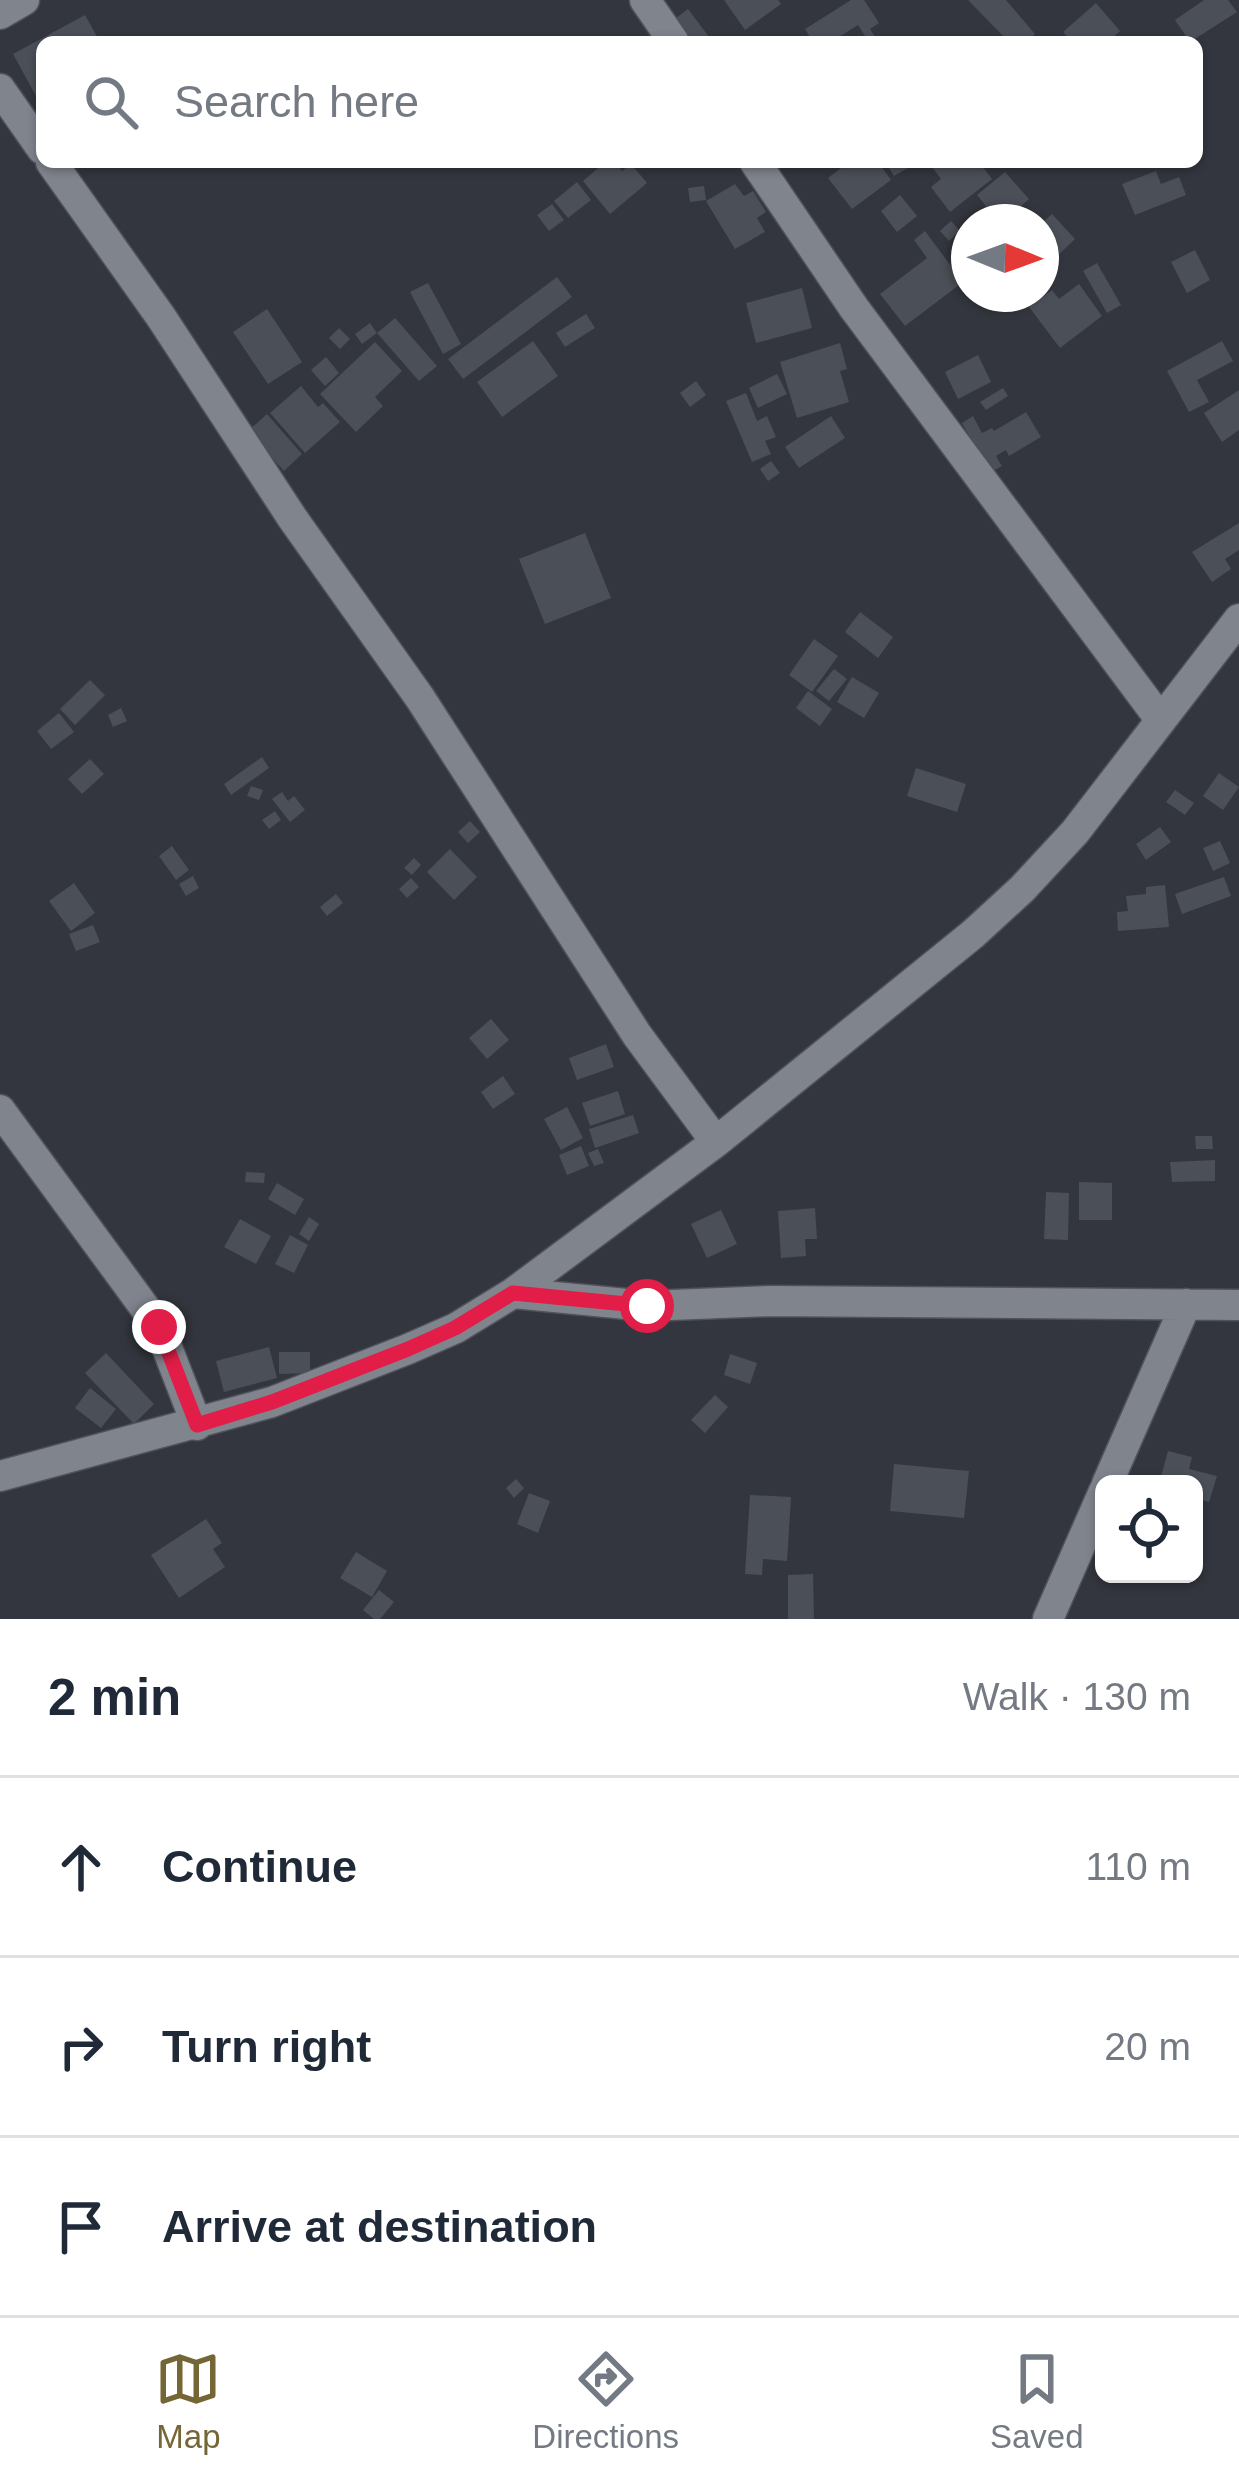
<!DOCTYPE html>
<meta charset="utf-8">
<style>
:root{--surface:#fff;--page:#f2f2f3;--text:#1f2937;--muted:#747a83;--line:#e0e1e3;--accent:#756635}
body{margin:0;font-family:Arial,sans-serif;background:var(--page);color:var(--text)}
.controls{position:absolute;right:36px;bottom:36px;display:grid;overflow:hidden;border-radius:18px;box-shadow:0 3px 9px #0004}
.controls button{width:108px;height:108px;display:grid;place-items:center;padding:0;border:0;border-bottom:3px solid var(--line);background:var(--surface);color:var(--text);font:60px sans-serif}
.compass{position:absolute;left:951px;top:204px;width:108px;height:108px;border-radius:50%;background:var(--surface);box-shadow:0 3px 9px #0004;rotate:91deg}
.stop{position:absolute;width:36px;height:36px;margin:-27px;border:9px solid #e11d48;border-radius:50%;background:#fff}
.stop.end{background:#e11d48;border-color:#fff;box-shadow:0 3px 12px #0008}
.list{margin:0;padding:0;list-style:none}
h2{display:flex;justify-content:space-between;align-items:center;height:156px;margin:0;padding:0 48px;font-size:51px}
h2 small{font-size:39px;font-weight:400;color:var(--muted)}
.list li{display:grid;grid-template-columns:78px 1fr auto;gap:36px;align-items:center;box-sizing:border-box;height:180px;padding:0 48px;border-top:3px solid var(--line)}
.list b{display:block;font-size:45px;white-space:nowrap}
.list em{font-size:39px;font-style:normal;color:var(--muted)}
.icon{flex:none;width:66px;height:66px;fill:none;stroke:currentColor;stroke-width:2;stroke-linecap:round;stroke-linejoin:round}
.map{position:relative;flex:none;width:1239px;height:1619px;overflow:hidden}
.search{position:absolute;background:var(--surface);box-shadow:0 3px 9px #0004;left:36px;right:36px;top:36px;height:132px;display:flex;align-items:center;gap:30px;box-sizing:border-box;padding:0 42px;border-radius:18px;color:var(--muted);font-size:45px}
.sheet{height:696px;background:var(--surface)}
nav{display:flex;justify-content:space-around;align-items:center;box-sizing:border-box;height:168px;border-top:3px solid var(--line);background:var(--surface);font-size:33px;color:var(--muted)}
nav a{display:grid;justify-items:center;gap:6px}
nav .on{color:var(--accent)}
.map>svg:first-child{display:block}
.building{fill:#4b4f57}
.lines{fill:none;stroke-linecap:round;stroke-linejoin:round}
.minor-casing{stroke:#4f5259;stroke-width:33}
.minor{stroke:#80848d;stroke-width:30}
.route{stroke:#e11d48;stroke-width:15}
</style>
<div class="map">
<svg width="1239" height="1619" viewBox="0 0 1239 1619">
<rect width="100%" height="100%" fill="#33363e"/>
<path class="building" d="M 724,0 L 778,0 L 781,4 L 745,30 Z
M 851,0 L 864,0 L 879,23 L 870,29 L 878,42 L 856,42 L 865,36 L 858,25 L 831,42 L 813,42 L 805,29 Z
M 968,0 L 1006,0 L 1035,34 L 1026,42 L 1013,42 L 1009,37 L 1007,40 Z
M 1204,0 L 1228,0 L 1237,12 L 1190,42 L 1175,20 Z
M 1096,3 L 1120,31 L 1108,42 L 1072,42 L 1063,32 Z
M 688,9 L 713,42 L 680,42 L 667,25 Z
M 85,15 L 99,40 L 42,42 L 42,107 L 13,54 Z
M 605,162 L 615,162 L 622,171 L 631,164 L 647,183 L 610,214 L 583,181 Z
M 849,162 L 878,162 L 891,180 L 852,209 L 828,178 Z
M 885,162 L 918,162 L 894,176 Z
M 939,162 L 979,162 L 992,179 L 950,212 L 931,187 L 941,179 L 932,167 Z
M 1156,171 L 1161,184 L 1179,177 L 1186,195 L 1135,215 L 1122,184 Z
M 1005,172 L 1029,199 L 1003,222 L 969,222 L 969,237 L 961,228 L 986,206 L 977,195 Z
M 577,182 L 591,200 L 568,218 L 554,201 Z
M 735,184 L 744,196 L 753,191 L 766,212 L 757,218 L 765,232 L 735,249 L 706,201 Z
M 704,186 L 706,200 L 690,202 L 688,188 Z
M 900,195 L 917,216 L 897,232 L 881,211 Z
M 552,204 L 564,220 L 549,231 L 537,215 Z
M 1052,214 L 1075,239 L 1052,261 L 1041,249 L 1041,224 Z
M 951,221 L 960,231 L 949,241 L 940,231 Z
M 925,231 L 963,282 L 905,326 L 880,294 L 927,258 L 914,240 Z
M 1195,250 L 1210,280 L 1187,293 L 1171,262 Z
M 1097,263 L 1121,305 L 1107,313 L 1083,271 Z
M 557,277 L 572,297 L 463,379 L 448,359 Z
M 428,283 L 461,344 L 443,354 L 410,292 Z
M 1079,284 L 1102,316 L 1060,348 L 1029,307 L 1052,290 L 1059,299 Z
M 802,288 L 812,328 L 756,343 L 746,303 Z
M 267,309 L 302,362 L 268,384 L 233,332 Z
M 586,314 L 595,328 L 565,347 L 556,333 Z
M 395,318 L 437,366 L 419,381 L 377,333 Z
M 370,323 L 377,333 L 362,344 L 355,334 Z
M 339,328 L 350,339 L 340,349 L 329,338 Z
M 533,341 L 558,376 L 502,417 L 477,382 Z
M 1222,341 L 1233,361 L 1197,380 L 1209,402 L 1189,412 L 1167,371 Z
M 375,342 L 402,371 L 375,397 L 383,406 L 356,432 L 320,394 Z
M 840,343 L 847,369 L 840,371 L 849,402 L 797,418 L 780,362 Z
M 978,355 L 991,382 L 958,399 L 945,372 Z
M 326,357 L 339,373 L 325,386 L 311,370 Z
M 777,374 L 787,394 L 758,408 L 749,388 Z
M 696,381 L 706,395 L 690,407 L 680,393 Z
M 301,386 L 318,407 L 323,403 L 340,422 L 305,453 L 270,413 Z
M 1003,388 L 1008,396 L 986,410 L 980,402 Z
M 1239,390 L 1239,430 L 1222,442 L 1204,413 Z
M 746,393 L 757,421 L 767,416 L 776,437 L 765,441 L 771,454 L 752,462 L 726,401 Z
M 1026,412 L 1041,437 L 1009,456 L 1006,450 L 996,456 L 1002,466 L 980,478 L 962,444 L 971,439 L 962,423 L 973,416 L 982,433 L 992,428 L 994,431 Z
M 267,414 L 302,454 L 284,471 L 248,431 Z
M 831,416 L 845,438 L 799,468 L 785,447 Z
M 771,461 L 780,473 L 768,481 L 760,469 Z
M 1239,523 L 1239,550 L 1225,559 L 1231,569 L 1212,582 L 1192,552 Z
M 585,533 L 611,598 L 545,624 L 519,559 Z
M 860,612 L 893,637 L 878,658 L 845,632 Z
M 814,639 L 838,656 L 812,692 L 789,675 Z
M 834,669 L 847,679 L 829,701 L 816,691 Z
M 852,677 L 879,693 L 864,718 L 837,702 Z
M 90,680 L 105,695 L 75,725 L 60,709 Z
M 808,691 L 832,709 L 820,726 L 796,708 Z
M 121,708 L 127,721 L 113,727 L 108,715 Z
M 59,713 L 74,732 L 51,749 L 37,731 Z
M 262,757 L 269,768 L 231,795 L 224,784 Z
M 90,759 L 104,774 L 82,794 L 68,779 Z
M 916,768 L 966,784 L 957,812 L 907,796 Z
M 1219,773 L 1239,787 L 1223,810 L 1203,796 Z
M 251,786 L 263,790 L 259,800 L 247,796 Z
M 1175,790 L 1194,803 L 1185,815 L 1166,802 Z
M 282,792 L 288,801 L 294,796 L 305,810 L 290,822 L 272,799 Z
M 275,811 L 281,820 L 269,829 L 262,820 Z
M 470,821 L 480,832 L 468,843 L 458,832 Z
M 1160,827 L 1171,842 L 1146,860 L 1136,844 Z
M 1220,841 L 1230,863 L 1213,871 L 1203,848 Z
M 172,846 L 189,870 L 176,880 L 159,856 Z
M 450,849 L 477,877 L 454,900 L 427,872 Z
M 414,858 L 421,865 L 412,875 L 404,868 Z
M 193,876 L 199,888 L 186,896 L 179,884 Z
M 1224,877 L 1231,896 L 1182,914 L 1175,894 Z
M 411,878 L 419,887 L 407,898 L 399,889 Z
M 74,883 L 95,913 L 71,931 L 49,901 Z
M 1165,885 L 1169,927 L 1118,931 L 1117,912 L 1128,911 L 1126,896 L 1146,894 L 1146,887 Z
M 336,894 L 343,903 L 327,916 L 320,907 Z
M 93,925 L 100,942 L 76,951 L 69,934 Z
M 491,1019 L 509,1040 L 487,1059 L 469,1038 Z
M 606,1044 L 614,1067 L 577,1080 L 569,1058 Z
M 503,1076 L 515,1094 L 493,1109 L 481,1092 Z
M 618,1091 L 625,1114 L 590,1126 L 582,1103 Z
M 567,1107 L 583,1138 L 561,1150 L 544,1119 Z
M 633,1115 L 639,1133 L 595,1148 L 589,1129 Z
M 1195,1136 L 1212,1136 L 1213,1149 L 1196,1149 Z
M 581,1146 L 589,1166 L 567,1175 L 559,1155 Z
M 598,1149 L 604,1163 L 594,1166 L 588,1153 Z
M 1215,1160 L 1215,1181 L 1172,1182 L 1170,1162 Z
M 246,1172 L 265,1173 L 264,1183 L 245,1182 Z
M 1079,1182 L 1112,1183 L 1112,1220 L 1079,1220 Z
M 277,1183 L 304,1199 L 295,1215 L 268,1199 Z
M 1046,1192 L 1069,1193 L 1068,1240 L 1044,1239 Z
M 815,1208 L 817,1239 L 805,1239 L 806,1256 L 781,1258 L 778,1211 Z
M 721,1210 L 737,1244 L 707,1258 L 691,1224 Z
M 309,1217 L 319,1224 L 309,1241 L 299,1234 Z
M 240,1219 L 271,1236 L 256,1264 L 224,1247 Z
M 290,1235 L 308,1245 L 294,1273 L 275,1264 Z
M 269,1347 L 277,1378 L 224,1392 L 216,1361 Z
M 279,1352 L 310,1352 L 310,1373 L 279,1374 Z
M 106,1353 L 154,1404 L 134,1424 L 85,1373 Z
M 730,1354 L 757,1363 L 750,1384 L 724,1375 Z
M 90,1388 L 116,1409 L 101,1428 L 75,1408 Z
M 715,1395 L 728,1407 L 705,1433 L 691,1420 Z
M 1168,1451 L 1192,1457 L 1189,1469 L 1217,1476 L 1209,1502 L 1194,1498 L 1194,1484 L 1159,1484 Z
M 894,1464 L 969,1471 L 964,1518 L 890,1511 Z
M 516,1479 L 524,1488 L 514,1498 L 506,1488 Z
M 529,1493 L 550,1501 L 538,1533 L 517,1524 Z
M 750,1495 L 791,1497 L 787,1561 L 763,1559 L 762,1575 L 745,1574 Z
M 206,1519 L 222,1543 L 213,1549 L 225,1567 L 179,1598 L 151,1555 Z
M 356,1552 L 387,1571 L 372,1597 L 340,1578 Z
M 813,1574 L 814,1619 L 788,1619 L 788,1575 Z
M 379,1590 L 394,1602 L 380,1619 L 374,1619 L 363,1610 Z"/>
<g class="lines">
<g class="minor-casing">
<path id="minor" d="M 645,0 L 674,42
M 0,14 L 24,0
M 0,89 L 42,149
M 51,162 L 161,317 L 293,519 L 420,698 L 637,1035 L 716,1142
M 755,162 L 854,308 L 1160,719
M 0,1110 L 159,1327 L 197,1425
M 513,1293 L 647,1306 L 771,1301 L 1239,1305
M 0,1476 L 272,1402 L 408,1349 L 456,1328 L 513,1293 L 716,1142 L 973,934 L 1022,889 L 1075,832 L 1239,619
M 1107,1484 L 1186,1304
M 1048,1619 L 1104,1491"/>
</g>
<use href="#minor" class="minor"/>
</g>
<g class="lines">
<path class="route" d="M 159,1327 L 197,1425 L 272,1402 L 408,1349 L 455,1328 L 513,1293 L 647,1306"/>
</g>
</svg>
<div class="controls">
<button><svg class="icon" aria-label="locate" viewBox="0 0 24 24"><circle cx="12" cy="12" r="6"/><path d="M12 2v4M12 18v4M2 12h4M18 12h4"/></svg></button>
</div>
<svg class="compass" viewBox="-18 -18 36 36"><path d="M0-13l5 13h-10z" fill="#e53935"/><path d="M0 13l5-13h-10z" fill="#747a83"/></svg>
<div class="stop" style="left:647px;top:1306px"></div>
<div class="stop end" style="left:159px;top:1327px"></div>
<div class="search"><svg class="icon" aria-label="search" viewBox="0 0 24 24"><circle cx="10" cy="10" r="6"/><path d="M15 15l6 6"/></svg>Search here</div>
</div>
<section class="sheet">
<h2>2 min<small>Walk · 130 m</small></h2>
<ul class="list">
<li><svg class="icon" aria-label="ahead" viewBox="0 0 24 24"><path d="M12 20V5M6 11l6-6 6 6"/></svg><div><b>Continue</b></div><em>110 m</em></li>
<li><svg class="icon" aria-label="right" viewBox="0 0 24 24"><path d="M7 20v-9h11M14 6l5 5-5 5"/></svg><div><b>Turn right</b></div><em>20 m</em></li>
<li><svg class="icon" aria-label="arrive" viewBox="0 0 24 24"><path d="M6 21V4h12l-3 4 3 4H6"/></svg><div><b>Arrive at destination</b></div></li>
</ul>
</section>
<nav>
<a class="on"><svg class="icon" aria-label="map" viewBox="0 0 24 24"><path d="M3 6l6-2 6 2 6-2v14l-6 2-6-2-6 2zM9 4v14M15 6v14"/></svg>Map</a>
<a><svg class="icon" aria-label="directions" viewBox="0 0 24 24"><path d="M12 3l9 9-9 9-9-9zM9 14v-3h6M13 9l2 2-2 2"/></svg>Directions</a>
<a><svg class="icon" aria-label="saved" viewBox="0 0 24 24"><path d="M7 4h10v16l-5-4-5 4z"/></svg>Saved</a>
</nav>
